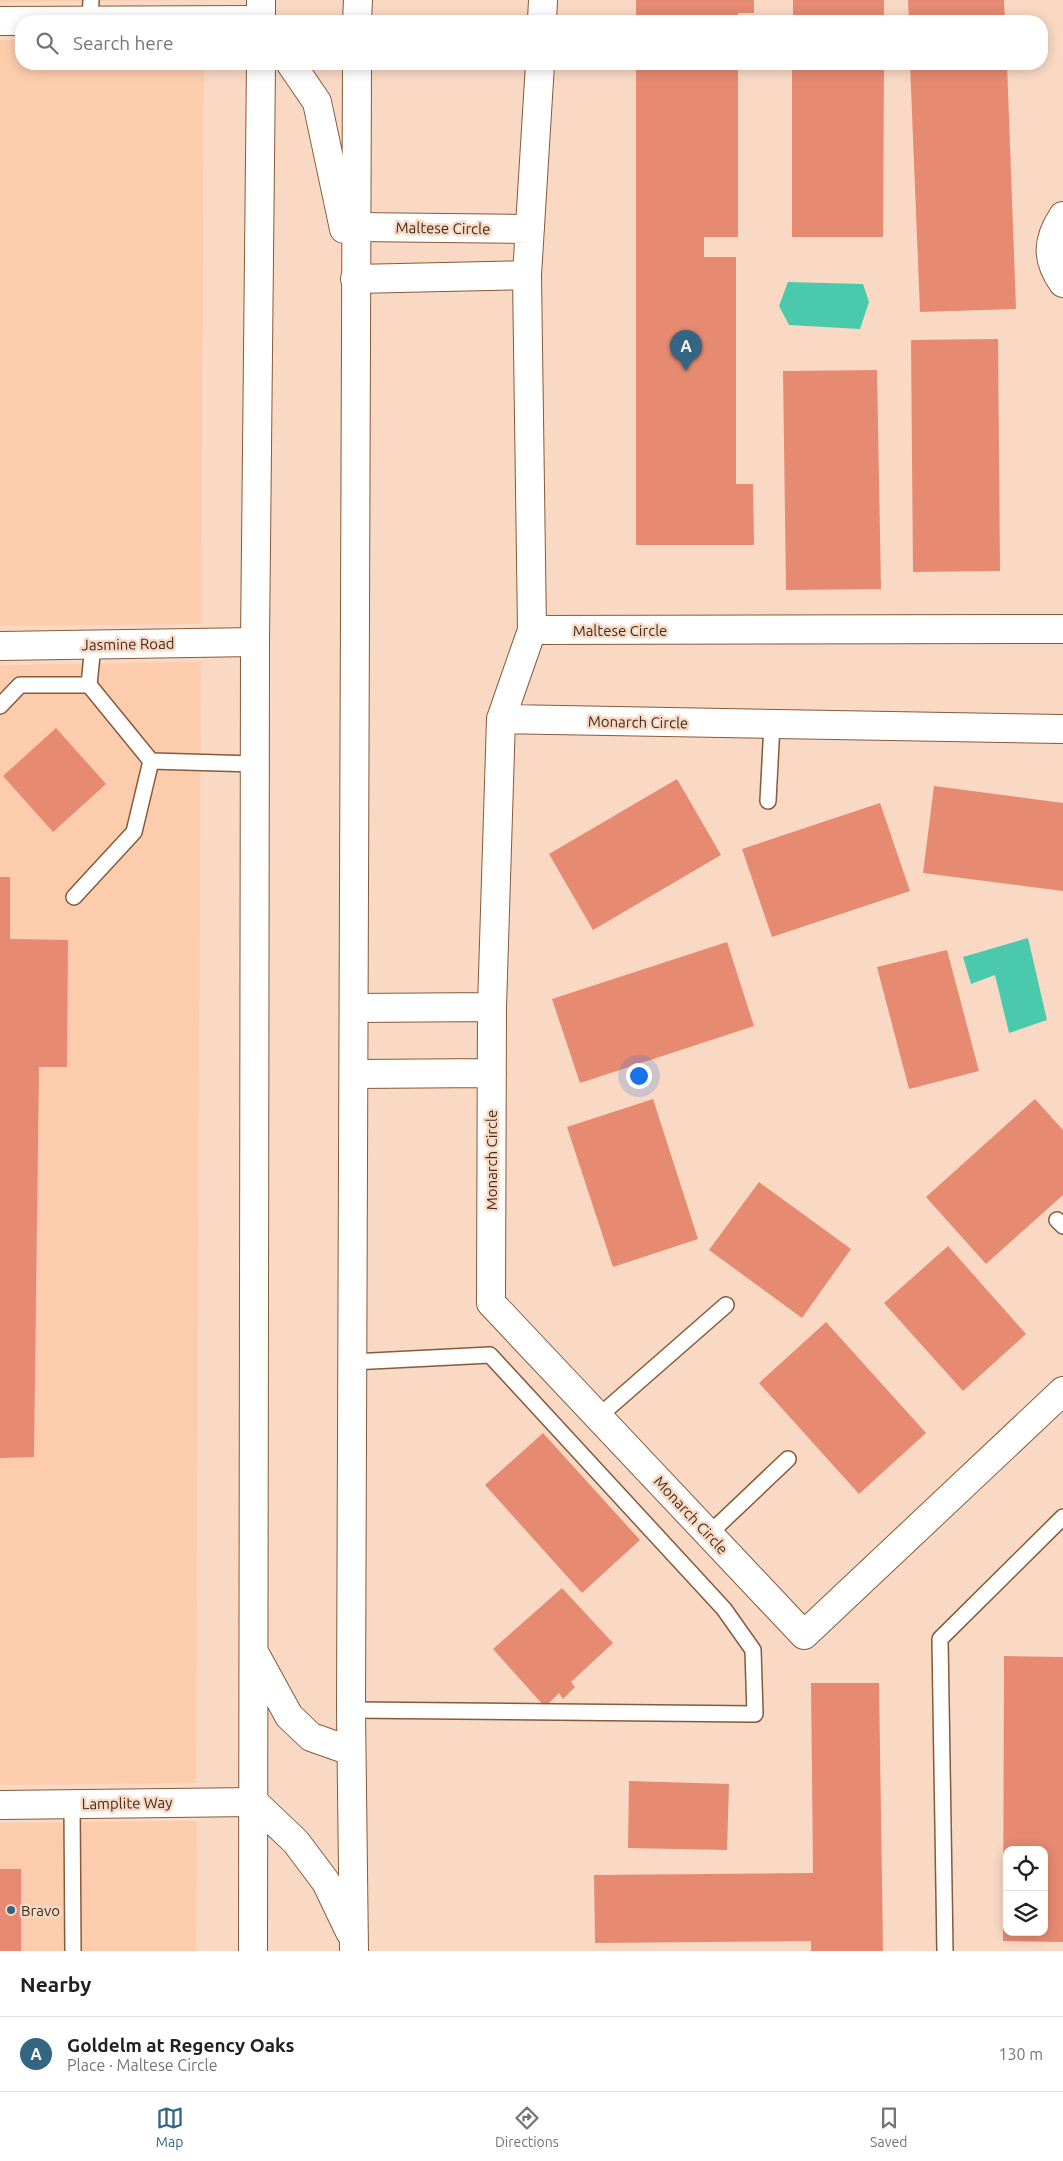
<!DOCTYPE html>
<meta charset="utf-8">
<style>
:root{--surface:#fff;--page:#f6f6f6;--text:#202124;--muted:#757577;--line:#e0e0e0;--accent:#336683}
body{margin:0;font-family:Ubuntu,sans-serif;background:var(--page);color:var(--text)}
.controls{position:absolute;right:15px;bottom:15px;display:grid;overflow:hidden;border-radius:10px;box-shadow:0 2px 12px #0003}
.controls button{width:45px;height:45px;display:grid;place-items:center;padding:0;border:0;border-bottom:1px solid var(--line);background:var(--surface);color:var(--text);font:25px sans-serif}
.you{position:absolute;left:638px;top:1075px;width:18px;height:18px;margin:-12px;border:4px solid #fff;border-radius:50%;background:#1a73e8;box-shadow:0 0 0 8px #1a73e833}
.badge{display:grid;place-items:center;width:32px;height:32px;border-radius:50%;background:var(--accent);color:#fff;font-size:16px;font-weight:700}
.pin{position:absolute;translate:-50% -41px;filter:drop-shadow(0 1px 2px #0008)}
.pin::after{content:'';position:absolute;top:26px;width:18px;height:15px;background:inherit;clip-path:polygon(0 0,100% 0,50% 100%)}
.list{margin:0;padding:0;list-style:none}
h2{display:flex;justify-content:space-between;align-items:center;height:65px;margin:0;padding:0 20px;font-size:21px}
h2 small{font-size:16px;font-weight:400;color:var(--muted)}
.list li{display:grid;grid-template-columns:32px 1fr auto;gap:15px;align-items:center;box-sizing:border-box;height:75px;padding:0 20px;border-top:1px solid var(--line)}
.list b{display:block;font-size:19px;white-space:nowrap}
.list p{margin:0;font-size:16px;white-space:nowrap;color:var(--muted)}
.list em{font-size:16px;font-style:normal;color:var(--muted)}
.icon{flex:none;width:28px;height:28px;fill:none;stroke:currentColor;stroke-width:2;stroke-linecap:round;stroke-linejoin:round}
.map{position:relative;flex:none;width:1063px;height:1951px;overflow:hidden}
.search{position:absolute;background:var(--surface);box-shadow:0 2px 12px #0003;left:15px;right:15px;top:15px;height:55px;display:flex;align-items:center;gap:12px;box-sizing:border-box;padding:0 18px;border-radius:20px;color:var(--muted);font-size:19px}
.sheet{height:140px;background:var(--surface)}
nav{display:flex;justify-content:space-around;align-items:center;box-sizing:border-box;height:70px;border-top:1px solid var(--line);background:var(--surface);font-size:14px;color:var(--muted)}
nav a{display:grid;justify-items:center;gap:2px}
nav .on{color:var(--accent)}
.map>svg:first-child{display:block}
.built{fill:#fcccad}
.water{fill:#4bc9ac}
.building{fill:#e68a72;fill-rule:evenodd}
.lines{fill:none;stroke-linecap:round;stroke-linejoin:round}
.service-casing{stroke:#875a3a;stroke-width:18}
.minor-casing{stroke:#875a3a;stroke-width:30}
.primary-casing{stroke:#875a3a;stroke-width:30}
.service{stroke:#fff;stroke-width:15}
.minor{stroke:#fff;stroke-width:28}
.primary{stroke:#fff;stroke-width:28}
.poi-dot{fill:#336683;stroke:#f9d9c4;stroke-width:2}
.labels{text-anchor:middle;dominant-baseline:central;stroke-width:5;stroke-linejoin:round;paint-order:stroke}
.street-label{font-size:15px;fill:#412d1f;stroke:#f9d9c4}
.poi-label{font-size:15px;fill:#412d1f;stroke:#f9d9c4;text-anchor:start}
</style>
<div class="map">
<svg width="1063" height="1951" viewBox="0 0 1063 1951">
<rect width="100%" height="100%" fill="#f9d9c4"/>
<path class="built" d="M 0,0 L 205,0 L 0,2 Z
M 0,40 L 21,40 L 21,64 L 204,64 L 201,624 L 0,626 Z
M 201,662 L 196,1783 L 0,1785 L 0,665 Z
M 197,1821 L 196,1951 L 0,1951 L 0,1823 Z"/>
<path class="water" d="M 788,282 L 863,284 L 869,302 L 860,329 L 789,325 L 779,306 Z
M 1028,938 L 1047,1020 L 1009,1033 L 995,975 L 971,984 L 963,957 Z"/>
<path class="building" d="M 636,0 L 754,0 L 754,13 L 738,13 L 738,21 L 636,21 Z
M 793,0 L 884,0 L 884,21 L 793,21 Z
M 908,0 L 1004,0 L 1005,21 L 909,21 Z
M 636,64 L 738,64 L 738,237 L 704,237 L 704,257 L 736,257 L 736,484 L 753,484 L 754,545 L 636,545 Z
M 792,64 L 884,64 L 883,237 L 792,237 Z
M 910,64 L 1007,64 L 1016,309 L 920,312 Z
M 998,339 L 1000,571 L 913,572 L 911,340 Z
M 877,370 L 881,589 L 786,590 L 783,371 Z
M 56,728 L 106,784 L 53,832 L 3,776 Z
M 677,779 L 721,855 L 593,930 L 549,854 Z
M 934,786 L 1063,803 L 1063,891 L 923,873 Z
M 880,803 L 910,891 L 772,937 L 742,849 Z
M 0,877 L 10,877 L 10,939 L 68,940 L 67,1067 L 39,1067 L 34,1457 L 0,1458 Z
M 727,942 L 754,1026 L 580,1083 L 552,999 Z
M 947,950 L 979,1071 L 909,1089 L 877,967 Z
M 653,1099 L 698,1239 L 613,1267 L 567,1127 Z
M 1035,1099 L 1063,1130 L 1063,1195 L 986,1264 L 926,1197 Z
M 759,1182 L 851,1249 L 802,1318 L 709,1250 Z
M 948,1246 L 1026,1334 L 963,1391 L 884,1303 Z
M 826,1322 L 926,1433 L 859,1494 L 759,1383 Z
M 543,1433 L 640,1540 L 582,1593 L 485,1485 Z
M 562,1588 L 613,1643 L 571,1682 L 575,1687 L 563,1699 L 559,1693 L 545,1707 L 493,1649 Z
M 1004,1656 L 1063,1657 L 1063,1942 L 1003,1941 ZM 1007,1850 L 1044,1850 L 1044,1932 L 1007,1932 Z
M 811,1683 L 879,1683 L 883,1951 L 811,1951 L 811,1941 L 595,1943 L 594,1875 L 813,1873 Z
M 629,1781 L 729,1784 L 727,1850 L 628,1848 Z
M 0,1869 L 21,1869 L 21,1951 L 0,1951 Z"/>
<g class="lines">
<g class="service-casing">
<path id="service" d="M 90,21 L 91,0
M 89,685 L 151,761
M 0,706 L 20,685 L 89,685 L 93,645
M 768,801 L 772,724
M 74,897 L 134,832 L 151,761 L 255,764
M 1057,1220 L 1063,1226
M 598,1417 L 726,1305
M 709,1534 L 788,1459
M 351,1710 L 755,1714 L 753,1650 L 724,1609 L 490,1355 L 352,1362
M 72,1804 L 73,1951
M 945,1951 L 940,1639 L 1063,1517"/>
</g>
<g class="minor-casing">
<path id="minor" d="M 0,21 L 261,20
M 542,21 L 543,0
M 540,64 L 527,275 L 532,630 L 1063,629
M 1063,216 C 1047,240 1046,259 1063,283
M 356,227 L 530,229
M 355,279 L 527,275
M 0,646 L 255,642
M 501,719 L 532,630
M 1063,729 L 501,719 L 492,1007 L 491,1303 L 804,1635 L 1063,1391
M 354,1008 L 492,1007
M 354,1074 L 492,1073
M 0,1805 L 254,1802"/>
</g>
<g class="primary-casing">
<path id="primary" d="M 261,21 L 261,0
M 357,21 L 358,0
M 291,64 L 317,102 L 344,229
M 255,1654 L 289,1716 L 311,1737 L 351,1751
M 254,1802 L 296,1842 L 326,1882 L 350,1932
M 253,1951 L 255,642 L 261,64
M 354,1951 L 351,1710 L 357,64"/>
</g>
<use href="#service" class="service"/>
<use href="#minor" class="minor"/>
<use href="#primary" class="primary"/>
</g>
<circle class="poi-dot" cx="11" cy="1910" r="5"/>
<g class="labels">
<g class="street-label">
<text transform="translate(443 228) rotate(1)">Maltese Circle</text>
<text x="620" y="630">Maltese Circle</text>
<text transform="translate(128 644) rotate(-1)">Jasmine Road</text>
<text transform="translate(638 722) rotate(1)">Monarch Circle</text>
<text transform="translate(491 1160) rotate(-90)">Monarch Circle</text>
<text transform="translate(691 1515) rotate(47)">Monarch Circle</text>
<text transform="translate(127 1803) rotate(-1)">Lamplite Way</text>
</g>
<g class="poi-label">
<text x="21" y="1910">Bravo</text>
</g>
</g>
</svg>
<div class="controls">
<button><svg class="icon" aria-label="locate" viewBox="0 0 24 24"><circle cx="12" cy="12" r="6"/><path d="M12 2v4M12 18v4M2 12h4M18 12h4"/></svg></button>
<button><svg class="icon" aria-label="layers" viewBox="0 0 24 24"><path d="M12 4l9 5-9 5-9-5zM3 14l9 5 9-5"/></svg></button>
</div>
<div class="you"></div>
<div class="pin badge" style="left:686px;top:371px">A</div>
<div class="search"><svg class="icon" aria-label="search" viewBox="0 0 24 24"><circle cx="10" cy="10" r="6"/><path d="M15 15l6 6"/></svg>Search here</div>
</div>
<section class="sheet">
<h2>Nearby<small></small></h2>
<ul class="list">
<li><span class="badge">A</span><div><b>Goldelm at Regency Oaks</b><p>Place · Maltese Circle</p></div><em>130 m</em></li>
</ul>
</section>
<nav>
<a class="on"><svg class="icon" aria-label="map" viewBox="0 0 24 24"><path d="M3 6l6-2 6 2 6-2v14l-6 2-6-2-6 2zM9 4v14M15 6v14"/></svg>Map</a>
<a><svg class="icon" aria-label="directions" viewBox="0 0 24 24"><path d="M12 3l9 9-9 9-9-9zM9 14v-3h6M13 9l2 2-2 2"/></svg>Directions</a>
<a><svg class="icon" aria-label="saved" viewBox="0 0 24 24"><path d="M7 4h10v16l-5-4-5 4z"/></svg>Saved</a>
</nav>
